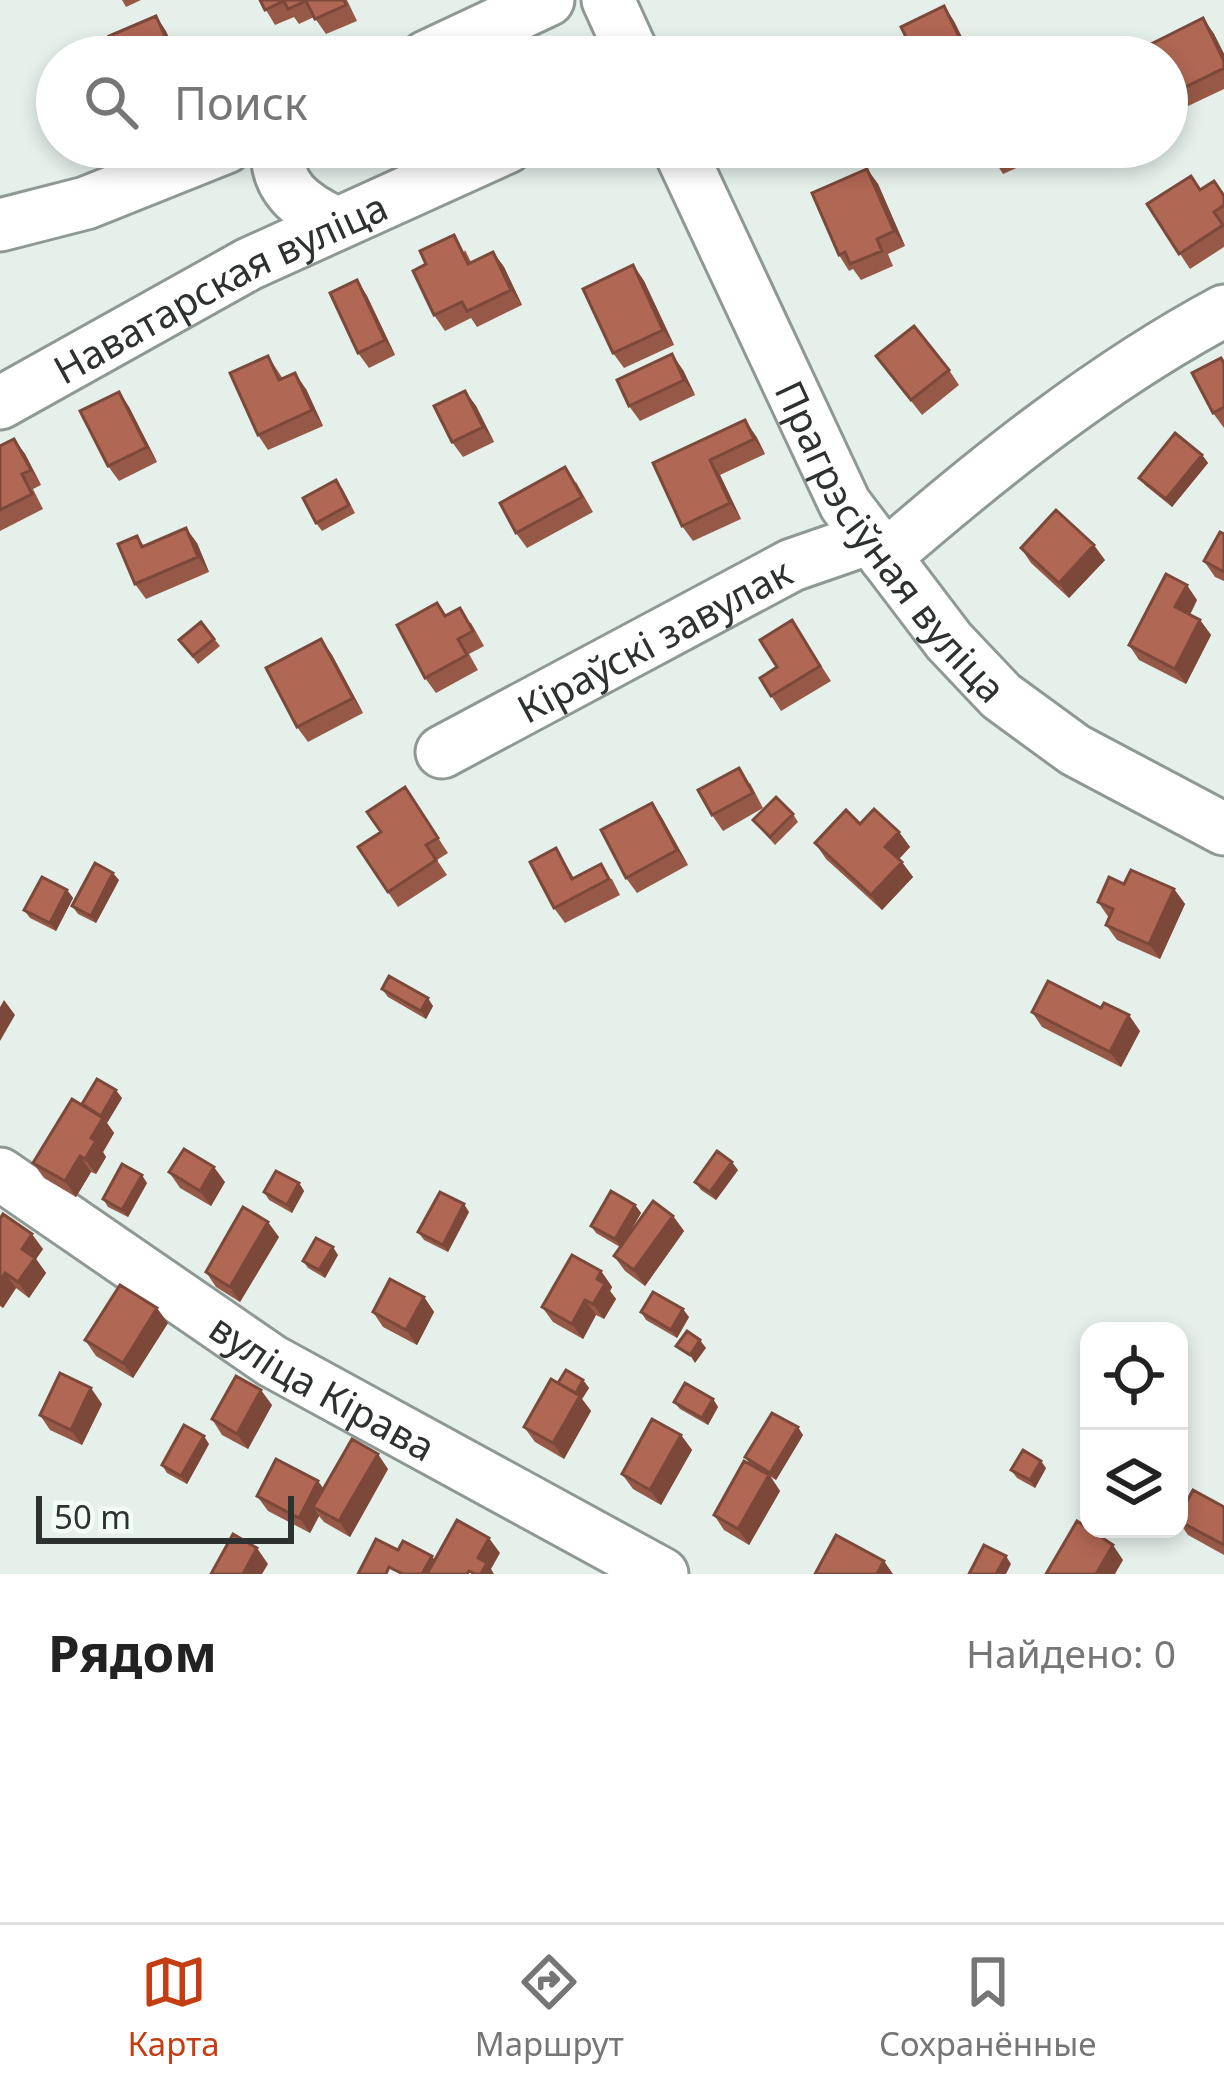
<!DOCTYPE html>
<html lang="ru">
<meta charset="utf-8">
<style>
:root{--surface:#fff;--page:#f2f2f2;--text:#222;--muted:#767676;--line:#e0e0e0;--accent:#c53d13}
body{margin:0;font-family:"Noto Sans",sans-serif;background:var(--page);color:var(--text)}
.controls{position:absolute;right:36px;bottom:36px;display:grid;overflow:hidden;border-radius:24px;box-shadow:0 6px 18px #0003}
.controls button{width:108px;height:108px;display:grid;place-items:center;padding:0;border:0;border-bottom:3px solid var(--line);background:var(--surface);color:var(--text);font:60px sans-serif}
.scale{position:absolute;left:36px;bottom:30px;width:258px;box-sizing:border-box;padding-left:12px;border:6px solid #2d3230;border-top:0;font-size:33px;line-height:42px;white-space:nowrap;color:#2d3230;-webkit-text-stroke:9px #f2fdf8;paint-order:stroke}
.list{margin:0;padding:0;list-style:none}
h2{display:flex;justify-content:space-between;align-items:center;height:156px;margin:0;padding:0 48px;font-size:51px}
h2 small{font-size:39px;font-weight:400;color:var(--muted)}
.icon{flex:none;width:66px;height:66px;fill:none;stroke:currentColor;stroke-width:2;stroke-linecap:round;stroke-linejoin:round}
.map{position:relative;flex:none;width:1224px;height:1574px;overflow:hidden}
.search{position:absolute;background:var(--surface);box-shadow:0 6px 18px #0003;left:36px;right:36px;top:36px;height:132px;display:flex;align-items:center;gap:30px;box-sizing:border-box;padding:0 42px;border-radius:66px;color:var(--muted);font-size:45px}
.sheet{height:348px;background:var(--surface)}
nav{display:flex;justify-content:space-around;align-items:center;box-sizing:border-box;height:168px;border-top:3px solid var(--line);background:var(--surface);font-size:33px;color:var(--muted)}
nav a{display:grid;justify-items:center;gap:6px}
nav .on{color:var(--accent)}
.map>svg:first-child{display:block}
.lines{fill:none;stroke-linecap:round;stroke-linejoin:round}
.minor-casing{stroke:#8f9994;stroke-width:57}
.minor{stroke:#fff;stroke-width:51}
.wall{fill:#975947}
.shaded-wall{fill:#7b483a}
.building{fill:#b06753;stroke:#7b483a;stroke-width:3}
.labels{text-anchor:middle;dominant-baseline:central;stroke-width:10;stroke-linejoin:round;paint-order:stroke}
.street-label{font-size:39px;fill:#2d3230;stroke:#f2fdf8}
</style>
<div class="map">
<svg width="1224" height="1574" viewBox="0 0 1224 1574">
<rect width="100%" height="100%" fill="#e5f0eb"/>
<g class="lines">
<g class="minor-casing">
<g id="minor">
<path d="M 608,0 L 634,57"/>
<path d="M 426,57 L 548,0"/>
<path d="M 278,147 C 274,187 302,207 334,222"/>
<path id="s1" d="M 678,147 L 845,504 L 949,641 L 1001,696 L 1075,750 L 1224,829"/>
<path d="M 0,225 L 86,203 L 226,147"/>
<path id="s2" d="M 0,403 L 249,264 L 507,147"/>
<path d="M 885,557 C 990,466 1101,377 1224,311"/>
<path id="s3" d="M 442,752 L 792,565 L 870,538"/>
<path id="s4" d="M 0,1174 L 272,1361 L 662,1574"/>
</g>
</g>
<use href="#minor" class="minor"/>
</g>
<path class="wall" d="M 122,0 L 141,0 L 126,7 Z
M 260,0 L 347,0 L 357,21 L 326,34 L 314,17 L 299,24 L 294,17 L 275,25 Z
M 1203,18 L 1214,34 L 1224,54 L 1224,89 L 1167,116 L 1167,57 Z
M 986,147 L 1054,147 L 1056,150 L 1003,174 Z
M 867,169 L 878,184 L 905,246 L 888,254 L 893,266 L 861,280 L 853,269 L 849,271 L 839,255 Z
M 1201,190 L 1224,195 L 1224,247 L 1190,269 L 1147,204 Z
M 465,250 L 471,262 L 493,252 L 504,267 L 522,305 L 477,327 L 471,318 L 445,331 L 434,315 Z
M 633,265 L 644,281 L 674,345 L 624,368 L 613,353 Z
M 357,280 L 367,296 L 395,355 L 369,368 L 358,353 Z
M 268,356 L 283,379 L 306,389 L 323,426 L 268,450 L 258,435 Z
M 876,356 L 949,370 L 959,385 L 922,415 Z
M 1224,362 L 1224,428 L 1213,413 Z
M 683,370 L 695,395 L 640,421 L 629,406 Z
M 465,391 L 476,406 L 494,442 L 463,457 L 452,442 Z
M 119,392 L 129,407 L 157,462 L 119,481 L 108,466 Z
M 756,436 L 765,454 L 720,475 L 741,519 L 693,541 L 682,526 L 653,463 Z
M 14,439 L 25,454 L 41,485 L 33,489 L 43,509 L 0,531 L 0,446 Z
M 1202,455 L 1208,463 L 1172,507 L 1145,485 L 1139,478 Z
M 576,482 L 593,512 L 527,548 L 516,533 Z
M 342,488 L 355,513 L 322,531 L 316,523 Z
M 1224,534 L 1224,581 L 1215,577 L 1204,561 Z
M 137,536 L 144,546 L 197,543 L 209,572 L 146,599 L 135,584 Z
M 1021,548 L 1105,560 L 1069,598 L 1031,563 Z
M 1197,600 L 1190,615 L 1200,620 L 1211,635 L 1186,684 L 1139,660 L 1129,645 Z
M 446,616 L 471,623 L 484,646 L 469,654 L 478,670 L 436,693 L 425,678 Z
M 792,620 L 831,681 L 781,711 L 760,678 L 777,667 Z
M 201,622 L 220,646 L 198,664 L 179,640 Z
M 321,639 L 332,655 L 363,713 L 308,742 L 297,727 Z
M 750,783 L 763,808 L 723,831 L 712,815 Z
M 405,787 L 448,853 L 437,860 L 447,875 L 398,907 L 358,847 L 381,832 Z
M 652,803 L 662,818 L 688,865 L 637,893 L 626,878 Z
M 793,814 L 798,822 L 775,845 L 753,820 Z
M 899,832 L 910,847 L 899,859 L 913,877 L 882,910 L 826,859 L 815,843 Z
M 556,848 L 574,878 L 612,879 L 620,895 L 565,923 L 554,908 Z
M 119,880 L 96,923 L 78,914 L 72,906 Z
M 1124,884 L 1174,889 L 1185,904 L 1160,959 L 1117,940 L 1106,925 L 1109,918 L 1098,902 Z
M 67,890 L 73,898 L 56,931 L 30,918 L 24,910 Z
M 382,989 L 433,1006 L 426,1019 L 388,997 Z
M 1032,1012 L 1140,1031 L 1121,1067 L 1042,1027 Z
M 122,1098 L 107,1123 L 114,1133 L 103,1152 L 106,1157 L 96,1174 L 91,1172 L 76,1197 L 44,1178 L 33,1163 L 83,1106 Z
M 738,1170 L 716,1200 L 701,1190 L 695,1182 Z
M 169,1172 L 225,1182 L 211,1206 L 180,1188 Z
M 147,1183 L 128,1217 L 108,1207 L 103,1199 Z
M 299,1183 L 304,1191 L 292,1213 L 269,1200 L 264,1192 Z
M 635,1205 L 641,1213 L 622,1245 L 673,1216 L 684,1231 L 645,1286 L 625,1271 L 614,1256 L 620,1247 L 596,1233 L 591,1226 Z
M 469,1212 L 448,1252 L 424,1240 L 418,1232 Z
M 0,1219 L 43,1249 L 36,1259 L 46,1273 L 29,1298 L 16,1288 L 3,1308 L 0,1306 Z
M 279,1237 L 240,1302 L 216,1287 L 206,1272 Z
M 338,1255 L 325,1278 L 308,1268 L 303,1261 Z
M 601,1271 L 612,1287 L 610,1291 L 616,1299 L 604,1319 L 596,1315 L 583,1339 L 553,1322 L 542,1307 Z
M 424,1297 L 434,1312 L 417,1345 L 383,1327 L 373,1312 Z
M 641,1312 L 689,1317 L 677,1338 L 646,1320 Z
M 168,1323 L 133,1378 L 96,1356 L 85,1340 Z
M 583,1380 L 589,1388 L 582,1399 L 591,1411 L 564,1459 L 535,1442 L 524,1427 L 558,1383 Z
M 713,1399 L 718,1407 L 708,1425 L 680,1409 L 674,1402 Z
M 102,1404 L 82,1445 L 50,1430 L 40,1415 Z
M 272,1405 L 248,1449 L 222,1435 L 212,1419 Z
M 681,1435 L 692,1450 L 661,1505 L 633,1489 L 622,1474 Z
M 803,1435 L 776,1480 L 771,1477 L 780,1491 L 749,1545 L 724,1530 L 714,1515 L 750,1464 L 745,1457 Z
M 209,1444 L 187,1484 L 167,1473 L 162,1465 Z
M 1046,1468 L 1035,1488 L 1017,1478 L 1011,1470 Z
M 388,1469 L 350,1537 L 324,1522 L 319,1516 L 310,1533 L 268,1511 L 257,1496 L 324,1488 Z
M 1224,1507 L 1224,1555 L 1188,1535 L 1179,1522 L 1179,1516 Z"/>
<path class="shaded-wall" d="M 944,6 L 954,21 L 972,57 L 969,57 Z
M 156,16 L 166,31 L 178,57 L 174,57 Z
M 1203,18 L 1214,34 L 1224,54 L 1224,61 Z
M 867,169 L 878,184 L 905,246 L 894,231 Z
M 493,252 L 504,267 L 522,305 L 511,290 Z
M 633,265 L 644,281 L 674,345 L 663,330 Z
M 357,280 L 367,296 L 395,355 L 385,340 Z
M 672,354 L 683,370 L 695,395 L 684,380 Z
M 295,373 L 306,389 L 323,426 L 312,410 Z
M 465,391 L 476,406 L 494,442 L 483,427 Z
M 119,392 L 129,407 L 157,462 L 147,447 Z
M 745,420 L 756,436 L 765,454 L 754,439 Z
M 14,439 L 25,454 L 41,485 L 31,470 Z
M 1202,455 L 1208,463 L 1172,507 L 1166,499 Z
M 710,460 L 720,475 L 741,519 L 730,503 Z
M 186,528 L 197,543 L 209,572 L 198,557 Z
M 1094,545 L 1105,560 L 1069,598 L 1059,583 Z
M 1187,585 L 1197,600 L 1186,622 L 1175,607 Z
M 1200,620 L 1211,635 L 1186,684 L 1175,669 Z
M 321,639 L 332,655 L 363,713 L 353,698 Z
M 652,803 L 662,818 L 688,865 L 677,850 Z
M 899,832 L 910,847 L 896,862 L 885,847 Z
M 902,862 L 913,877 L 882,910 L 871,895 Z
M 113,873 L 119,880 L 96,923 L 91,916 Z
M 1174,889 L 1185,904 L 1160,959 L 1149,944 Z
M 67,890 L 73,898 L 56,931 L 50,923 Z
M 428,998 L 433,1006 L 426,1019 L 421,1011 Z
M 4,1000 L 15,1015 L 0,1041 L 0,1007 Z
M 1129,1015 L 1140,1031 L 1121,1067 L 1110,1052 Z
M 116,1090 L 122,1098 L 107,1123 L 114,1133 L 103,1152 L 106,1157 L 96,1174 L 85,1159 L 91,1138 Z
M 80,1156 L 91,1172 L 76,1197 L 65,1181 Z
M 732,1162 L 738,1170 L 716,1200 L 710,1192 Z
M 214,1167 L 225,1182 L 211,1206 L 200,1191 Z
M 142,1175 L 147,1183 L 128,1217 L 122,1210 Z
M 299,1183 L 304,1191 L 292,1213 L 287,1205 Z
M 464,1204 L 469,1212 L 448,1252 L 443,1245 Z
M 635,1205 L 641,1213 L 621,1247 L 615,1239 Z
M 673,1216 L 684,1231 L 645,1286 L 634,1270 Z
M 268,1222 L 279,1237 L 240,1302 L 230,1287 Z
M 32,1234 L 43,1249 L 36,1259 L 46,1273 L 29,1298 L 18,1282 L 22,1249 Z
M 333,1247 L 338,1255 L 325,1278 L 319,1270 Z
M 601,1271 L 612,1287 L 610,1291 L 616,1299 L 604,1319 L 593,1304 L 597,1279 Z
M 5,1273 L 16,1288 L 3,1308 L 0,1304 L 0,1281 Z
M 424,1297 L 434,1312 L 417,1345 L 406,1330 Z
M 585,1300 L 596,1315 L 583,1339 L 572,1324 Z
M 157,1308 L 168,1323 L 133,1378 L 123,1363 Z
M 683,1309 L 689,1317 L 677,1338 L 671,1330 Z
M 700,1340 L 706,1348 L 695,1363 L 690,1355 Z
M 583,1380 L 589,1388 L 582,1399 L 591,1411 L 564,1459 L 553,1443 Z
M 91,1388 L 102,1404 L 82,1445 L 71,1430 Z
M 261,1390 L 272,1405 L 248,1449 L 237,1434 Z
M 713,1399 L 718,1407 L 708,1425 L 702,1418 Z
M 798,1427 L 803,1435 L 776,1480 L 770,1473 Z
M 681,1435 L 692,1450 L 661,1505 L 650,1490 Z
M 204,1436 L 209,1444 L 187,1484 L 181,1476 Z
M 378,1454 L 388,1469 L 350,1537 L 339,1521 Z
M 1041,1461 L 1046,1468 L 1035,1488 L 1030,1480 Z
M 769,1475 L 780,1491 L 749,1545 L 738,1529 Z
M 318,1481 L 329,1496 L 313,1507 L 319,1516 L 310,1533 L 299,1518 Z
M 489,1538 L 500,1553 L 491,1569 L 494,1574 L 481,1574 L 478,1558 Z
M 1113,1545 L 1123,1560 L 1115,1574 L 1096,1574 Z
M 257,1548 L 268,1564 L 262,1574 L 243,1574 Z
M 432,1556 L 437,1564 L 432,1574 L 422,1574 Z
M 1006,1556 L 1011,1564 L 1006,1574 L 996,1574 Z
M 884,1561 L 893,1574 L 877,1574 Z"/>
<path class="building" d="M 260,0 L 344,0 L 346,5 L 315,19 L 306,1 L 288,9 L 284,1 L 265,10 Z
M 944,6 L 969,57 L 916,57 L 901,27 Z
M 156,16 L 174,57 L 118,57 L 109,36 Z
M 1203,18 L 1224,61 L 1224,68 L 1167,96 L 1167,57 L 1125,57 Z
M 986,147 L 1017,147 L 992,159 Z
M 867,169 L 894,231 L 877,239 L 882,251 L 850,264 L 845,252 L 839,255 L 812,193 Z
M 1191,176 L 1200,190 L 1214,181 L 1224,196 L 1224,205 L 1214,212 L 1223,225 L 1179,254 L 1147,204 Z
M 454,235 L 468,264 L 493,252 L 511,290 L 467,311 L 462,302 L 434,315 L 413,271 L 426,264 L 420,251 Z
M 633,265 L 663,330 L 613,353 L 583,289 Z
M 357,280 L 385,340 L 358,353 L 330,293 Z
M 914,326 L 949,370 L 911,400 L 876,356 Z
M 672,354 L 684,380 L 629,406 L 617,380 Z
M 268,356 L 279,380 L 295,373 L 312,410 L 258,435 L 230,373 Z
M 1221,358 L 1224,363 L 1224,407 L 1213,413 L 1192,373 Z
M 465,391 L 483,427 L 452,442 L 434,406 Z
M 119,392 L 147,447 L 108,466 L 80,411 Z
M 745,420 L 754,439 L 710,460 L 730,503 L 682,526 L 653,463 Z
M 1175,433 L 1202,455 L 1166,499 L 1139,478 Z
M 14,439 L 31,470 L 22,474 L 32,494 L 0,510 L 0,446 Z
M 565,467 L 582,497 L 516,533 L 500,503 Z
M 336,480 L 349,505 L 316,523 L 303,498 Z
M 1056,510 L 1094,545 L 1059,583 L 1021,548 Z
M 186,528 L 198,557 L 135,584 L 118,544 L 137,536 L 142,547 Z
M 1220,532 L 1224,534 L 1224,572 L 1204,561 Z
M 1166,574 L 1187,585 L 1175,607 L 1200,620 L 1175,669 L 1129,645 Z
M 437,603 L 445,616 L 460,608 L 473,631 L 458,639 L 467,655 L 425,678 L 397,625 Z
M 792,620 L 820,666 L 771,696 L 760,678 L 777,667 L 760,640 Z
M 201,622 L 214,639 L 193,656 L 179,640 Z
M 321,639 L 353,698 L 297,727 L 266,668 Z
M 739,768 L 753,793 L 712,815 L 698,790 Z
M 405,787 L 438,838 L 426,845 L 436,860 L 388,892 L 358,847 L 381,832 L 367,812 Z
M 776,797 L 793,814 L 770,837 L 753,820 Z
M 652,803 L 677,850 L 626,878 L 601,830 Z
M 874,809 L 899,832 L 885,847 L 902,862 L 871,895 L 815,843 L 846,810 L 860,824 Z
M 556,848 L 572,879 L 601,864 L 609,879 L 554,908 L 530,862 Z
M 95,863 L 113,873 L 91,916 L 72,906 Z
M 1131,870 L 1174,889 L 1149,944 L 1106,925 L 1113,909 L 1098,902 L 1109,877 L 1124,884 Z
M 42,877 L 67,890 L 50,923 L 24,910 Z
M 389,976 L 428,998 L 421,1011 L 382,989 Z
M 1048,981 L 1101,1008 L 1104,1003 L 1129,1015 L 1110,1052 L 1032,1012 Z
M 97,1079 L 116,1090 L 101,1116 L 82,1104 Z
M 72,1099 L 103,1118 L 91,1138 L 96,1141 L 85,1159 L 80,1156 L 65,1181 L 33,1163 Z
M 184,1149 L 214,1167 L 200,1191 L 169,1172 Z
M 717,1151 L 732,1162 L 710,1192 L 695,1182 Z
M 122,1164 L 142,1175 L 122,1210 L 103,1199 Z
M 276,1171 L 299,1183 L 287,1205 L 264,1192 Z
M 611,1191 L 635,1205 L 615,1239 L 591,1226 Z
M 440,1192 L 464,1204 L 443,1245 L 418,1232 Z
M 653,1201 L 673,1216 L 634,1270 L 614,1256 Z
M 243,1207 L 268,1222 L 230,1287 L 206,1272 Z
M 3,1214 L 32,1234 L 22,1249 L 35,1258 L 18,1282 L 5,1273 L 0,1281 L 0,1219 Z
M 316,1238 L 333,1247 L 319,1270 L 303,1261 Z
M 572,1255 L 601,1271 L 597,1279 L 605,1284 L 593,1304 L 585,1300 L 572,1324 L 542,1307 Z
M 390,1279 L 424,1297 L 406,1330 L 373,1312 Z
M 120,1285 L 157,1308 L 123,1363 L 85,1340 Z
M 653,1292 L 683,1309 L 671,1330 L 641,1312 Z
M 687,1331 L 700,1340 L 690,1355 L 676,1346 Z
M 566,1370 L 583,1380 L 576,1393 L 558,1383 Z
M 60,1373 L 91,1388 L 71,1430 L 40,1415 Z
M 236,1376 L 261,1390 L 237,1434 L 212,1419 Z
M 551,1379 L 580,1396 L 553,1443 L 524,1427 Z
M 685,1383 L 713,1399 L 702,1418 L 674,1402 Z
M 772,1413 L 798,1427 L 770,1473 L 745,1457 Z
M 652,1419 L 681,1435 L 650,1490 L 622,1474 Z
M 184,1425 L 204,1436 L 181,1476 L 162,1465 Z
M 352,1439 L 378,1454 L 339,1521 L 313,1507 Z
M 1023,1450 L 1041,1461 L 1030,1480 L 1011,1470 Z
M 276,1459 L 318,1481 L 299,1518 L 257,1496 Z
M 744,1461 L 769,1475 L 738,1529 L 714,1515 Z
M 1193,1490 L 1224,1507 L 1224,1545 L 1179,1521 L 1179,1516 Z
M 457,1520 L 489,1538 L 478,1558 L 487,1563 L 481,1574 L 475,1574 L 469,1571 L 467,1574 L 427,1574 Z
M 1077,1521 L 1113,1545 L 1096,1574 L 1046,1574 Z
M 233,1534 L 257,1548 L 243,1574 L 211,1574 Z
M 836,1535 L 884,1561 L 877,1574 L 815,1574 Z
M 376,1539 L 398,1550 L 403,1541 L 432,1556 L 422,1574 L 403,1574 L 389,1567 L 386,1574 L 358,1574 Z
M 984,1545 L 1006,1556 L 996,1574 L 969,1574 Z"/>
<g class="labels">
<g class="street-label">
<text stroke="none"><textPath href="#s2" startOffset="249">Наватарская вуліца</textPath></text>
<text stroke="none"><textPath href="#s1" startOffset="450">Прагрэсіўная вуліца</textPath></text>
<text stroke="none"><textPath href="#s3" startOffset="240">Кіраўскі завулак</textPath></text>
<text stroke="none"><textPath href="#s4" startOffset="387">вуліца Кірава</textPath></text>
</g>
</g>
</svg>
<div class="controls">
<button><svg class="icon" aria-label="locate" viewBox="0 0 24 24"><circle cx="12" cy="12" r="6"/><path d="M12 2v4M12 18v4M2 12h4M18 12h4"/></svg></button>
<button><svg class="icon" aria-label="layers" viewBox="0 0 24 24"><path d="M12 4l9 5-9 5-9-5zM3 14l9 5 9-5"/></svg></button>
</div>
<div class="scale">50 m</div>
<div class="search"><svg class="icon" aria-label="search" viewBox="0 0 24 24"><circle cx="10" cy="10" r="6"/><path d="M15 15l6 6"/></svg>Поиск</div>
</div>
<section class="sheet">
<h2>Рядом<small>Найдено: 0</small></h2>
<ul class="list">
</ul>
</section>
<nav>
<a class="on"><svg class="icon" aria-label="map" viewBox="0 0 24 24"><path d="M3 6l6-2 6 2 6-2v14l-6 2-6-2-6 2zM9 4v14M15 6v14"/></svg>Карта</a>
<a><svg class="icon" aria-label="directions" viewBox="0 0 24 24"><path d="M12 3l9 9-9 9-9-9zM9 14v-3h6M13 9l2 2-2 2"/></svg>Маршрут</a>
<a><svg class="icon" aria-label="saved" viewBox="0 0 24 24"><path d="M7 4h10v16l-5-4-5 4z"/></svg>Сохранённые</a>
</nav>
